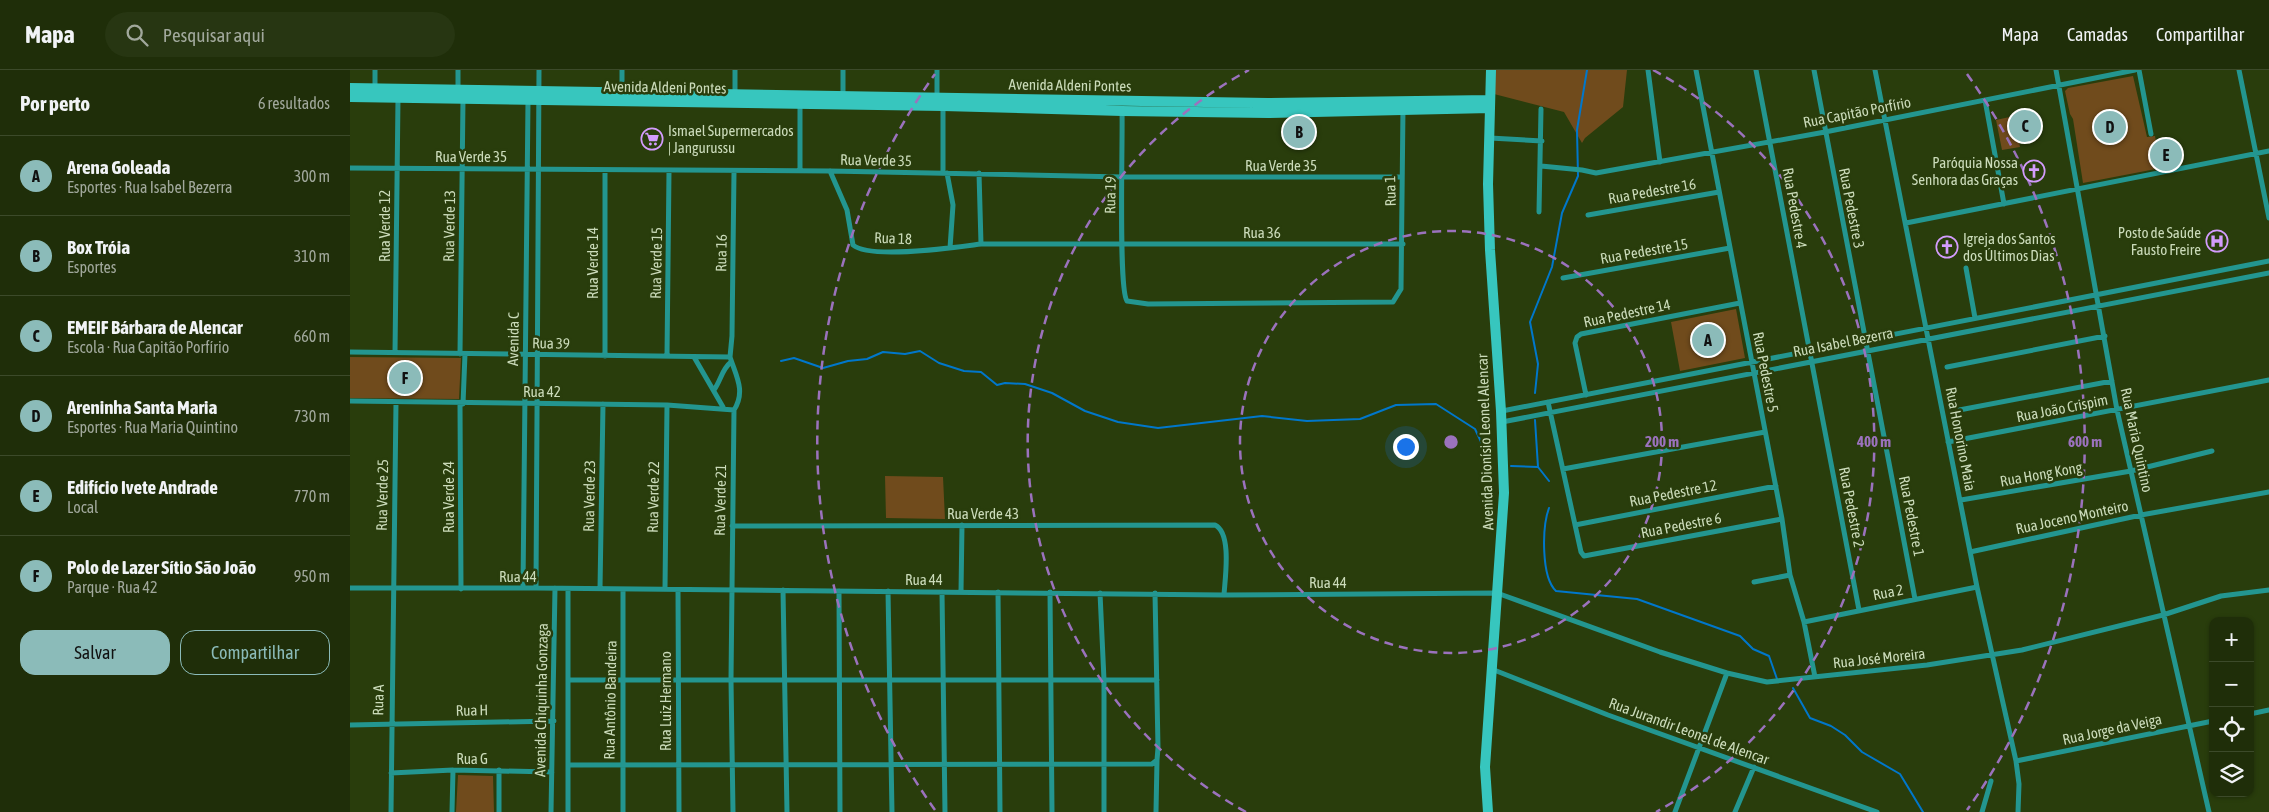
<!DOCTYPE html>
<html lang="pt">
<meta charset="utf-8">
<style>
:root{--surface:#1f2e09;--page:#273612;--text:#f1f3f6;--muted:#a1a89c;--line:#3c4a2a;--accent:#8bbbb9}
body{margin:0;font-family:"Asap Condensed",sans-serif;background:var(--page);color:var(--text)}
.controls{position:absolute;right:15px;bottom:15px;display:grid;overflow:hidden;border-radius:10px;box-shadow:0 1px 4px #0004}
.controls button{width:45px;height:45px;display:grid;place-items:center;padding:0;border:0;border-bottom:1px solid var(--line);background:var(--surface);color:var(--text);font:25px sans-serif}
.you{position:absolute;left:1055px;top:376px;width:18px;height:18px;margin:-12px;border:4px solid #fff;border-radius:50%;background:#1a73e8;box-shadow:0 0 0 8px #1a73e833}
.badge{display:grid;place-items:center;width:32px;height:32px;border-radius:50%;background:var(--accent);color:#111;font-size:16px;font-weight:700}
.pin{position:absolute;translate:-50% -50%;border:2px solid #fff;box-shadow:0 1px 5px #0006}
.list{margin:0;padding:0;list-style:none}
h2{display:flex;justify-content:space-between;align-items:center;height:65px;margin:0;padding:0 20px;font-size:21px}
h2 small{font-size:16px;font-weight:400;color:var(--muted)}
.list li{display:grid;grid-template-columns:32px 1fr auto;gap:15px;align-items:center;box-sizing:border-box;height:80px;padding:0 20px;border-top:1px solid var(--line)}
.list b{display:block;font-size:19px;white-space:nowrap}
.list p{margin:0;font-size:16px;white-space:nowrap;color:var(--muted)}
.list em{font-size:16px;font-style:normal;color:var(--muted)}
.actions{display:flex;gap:10px;padding:15px 20px}
.actions a{flex:1;padding:11px 0;border:1px solid var(--accent);border-radius:15px;text-align:center;font-size:18px;color:var(--accent)}
.actions .main{background:var(--accent);color:#111}
.icon{flex:none;width:28px;height:28px;fill:none;stroke:currentColor;stroke-width:2;stroke-linecap:round;stroke-linejoin:round}
.map{position:relative;flex:none;width:1919px;height:742px;overflow:hidden}
header{display:flex;align-items:center;gap:30px;box-sizing:border-box;height:70px;padding:0 25px;background:var(--surface);border-bottom:1px solid var(--line)}
header strong{font-size:24px}
nav{display:flex;gap:28px;margin-inline-start:auto;font-size:18px}
.search{width:350px;height:45px;background:var(--page);display:flex;align-items:center;gap:12px;box-sizing:border-box;padding:0 18px;border-radius:28px;color:var(--muted);font-size:19px}
main{display:flex}
aside{flex:1;background:var(--surface)}
.map>svg:first-child{display:block}
.green{fill:#704b1c}
.lines{fill:none;stroke-linecap:round;stroke-linejoin:round}
.stream{stroke:#0077cb;stroke-width:2}
.street{stroke:#239690;stroke-width:5}
.secondary{stroke:#37c6be;stroke-width:10}
.ring{fill:none;stroke:#9b72bd;stroke-width:2.5;stroke-dasharray:9 6}
.labels{text-anchor:middle;dominant-baseline:central;stroke-width:5;stroke-linejoin:round;paint-order:stroke}
.street-label{font-size:15px;fill:#cbdbba;stroke:#293d0c}
.poi-label{font-size:15px;fill:#cbdbba;stroke:#293d0c;text-anchor:start}
.centre{fill:#9b72bd;stroke:#293d0c;stroke-width:2.5}
.ring-label{font-size:15px;text-anchor:middle;font-weight:bold;fill:#9b72bd;stroke:#293d0c;stroke-width:5;stroke-linejoin:round;paint-order:stroke}
</style>
<header>
<strong>Mapa</strong>
<div class="search"><svg class="icon" aria-label="search" viewBox="0 0 24 24"><circle cx="10" cy="10" r="6"/><path d="M15 15l6 6"/></svg>Pesquisar aqui</div>
<nav><a>Mapa</a><a>Camadas</a><a>Compartilhar</a></nav>
</header>
<main>
<aside>
<h2>Por perto<small>6 resultados</small></h2>
<ul class="list">
<li><span class="badge">A</span><div><b>Arena Goleada</b><p>Esportes · Rua Isabel Bezerra</p></div><em>300 m</em></li>
<li><span class="badge">B</span><div><b>Box Tróia</b><p>Esportes</p></div><em>310 m</em></li>
<li><span class="badge">C</span><div><b>EMEIF Bárbara de Alencar</b><p>Escola · Rua Capitão Porfírio</p></div><em>660 m</em></li>
<li><span class="badge">D</span><div><b>Areninha Santa Maria</b><p>Esportes · Rua Maria Quintino</p></div><em>730 m</em></li>
<li><span class="badge">E</span><div><b>Edifício Ivete Andrade</b><p>Local</p></div><em>770 m</em></li>
<li><span class="badge">F</span><div><b>Polo de Lazer Sítio São João</b><p>Parque · Rua 42</p></div><em>950 m</em></li>
</ul>
<div class="actions"><a class="main">Salvar</a><a>Compartilhar</a></div>
</aside>
<div class="map">
<svg width="1919" height="742" viewBox="0 0 1919 742">
<rect width="100%" height="100%" fill="#293d0c"/>
<path class="green" d="M 1145,0 L 1277,0 L 1273,37 L 1235,68 L 1232,73 L 1214,42 L 1144,24 Z
M 1783,6 L 1797,67 L 1805,66 L 1811,98 L 1733,113 L 1723,49 L 1720,44 L 1715,21 L 1718,18 Z
M 1664,46 L 1670,77 L 1652,80 L 1646,50 Z
M 1386,239 L 1395,288 L 1330,301 L 1321,252 Z
M 0,287 L 111,288 L 109,329 L 0,328 Z
M 535,406 L 593,407 L 595,449 L 536,448 Z
M 108,705 L 143,706 L 144,742 L 106,742 Z"/>
<g class="lines">
<path class="stream" d="M 431,291 L 444,288 L 473,298 L 498,291 L 517,289 L 533,282 L 555,284 L 570,281 L 589,293 L 614,301 L 631,302 L 647,315 L 655,313 L 675,314 L 702,323 L 735,341 L 768,352 L 808,358 L 912,346 L 957,351 L 1010,349 L 1046,335 L 1086,334 L 1125,359 L 1140,391
M 1185,323 L 1188,294 L 1180,252 L 1202,197 L 1212,143 L 1228,106 L 1227,60 L 1237,0
M 1185,350 L 1188,397
M 1161,396 L 1188,397 L 1199,411
M 1199,438 C 1192,457 1191,507 1206,521 L 1287,529 L 1390,566 L 1403,579 L 1419,586 L 1427,609
M 1443,618 L 1460,648 L 1481,656 L 1495,665 L 1512,682 L 1550,704 L 1573,742"/>
<path class="street" d="M 25,0 L 25,18
M 493,0 L 493,25
M 1298,0 L 1310,92
M 1346,0 L 1432,449 L 1440,505 L 1454,552 L 1465,607
M 1406,0 L 1509,540
M 1464,0 L 1565,529
M 1525,0 L 1627,517 L 1666,691 L 1669,714 L 1668,742
M 1706,0 L 1767,340 L 1859,742
M 1789,0 L 1801,64
M 1889,0 L 1919,148
M 108,18 L 108,0
M 272,21 L 272,0
M 385,24 L 385,0
M 587,29 L 587,0
M 1635,30 L 1654,134
M 772,41 C 773,69 768,219 777,231 L 798,234 L 1043,232 L 1051,219 L 1053,38
M 1140,68 L 1192,71
M 1191,96 L 1232,100 L 1246,103 L 1475,62 L 1785,0
M 0,98 L 480,101 L 773,107 L 1052,107
M 255,101 L 255,286
M 450,101 L 450,35
M 480,101 L 497,140 L 503,175 C 520,190 607,177 631,174 L 1053,174
M 593,103 L 593,36
M 597,103 L 603,135 L 600,178
M 629,103 L 631,174
M 1189,142 L 1191,39
M 1238,145 L 1369,122
M 1556,153 L 1919,81
M 1616,198 L 1625,248
M 1213,208 L 1380,178
M 0,282 L 380,287 L 382,266 L 384,102
M 45,283 L 48,28
M 110,284 L 113,29
M 317,286 L 319,101
M 344,287 L 373,337
M 380,287 C 386,306 396,321 384,340
M 1597,297 L 1755,266
M 364,320 C 371,310 372,299 381,292
M 1236,325 L 1225,273 L 1227,267 L 1231,264 L 1390,233
M 0,331 L 317,335 L 384,340
M 1198,332 L 1231,482 L 1234,486 L 1432,449
M 110,334 L 111,519
M 113,334 L 115,284
M 1152,341 L 1919,191
M 1604,341 L 1762,311
M 1152,352 L 1919,203
M 1598,372 L 1919,310
M 1213,399 L 1415,362
M 1611,430 L 1781,401 L 1862,381
M 1225,455 L 1426,416
M 382,456 L 865,455 C 882,463 875,508 874,525
M 1620,482 L 1791,445 L 1919,422
M 1404,512 L 1440,505
M 0,518 L 186,518 L 874,525 L 1147,523 L 1310,582 L 1377,603 L 1417,612 L 1577,595 L 1672,580 L 1813,545 L 1871,526 L 1919,520
M 173,518 L 178,30
M 186,518 L 189,0
M 218,519 L 218,742
M 250,519 L 253,334
M 315,519 L 317,335
M 328,520 L 329,742
M 433,520 L 437,742
M 489,521 L 490,742
M 538,521 L 542,742
M 592,522 L 595,742
M 611,522 L 612,455
M 648,522 L 650,742
M 700,522 L 702,742
M 750,523 L 754,610 L 754,742
M 1454,552 L 1627,517
M 1144,600 L 1258,645 L 1527,742
M 219,610 L 807,610
M 1900,644 L 1919,640
M 0,655 L 204,651
M 1666,691 L 1863,651
M 218,695 L 802,694 L 807,690 L 808,678 L 805,523
M 41,703 L 103,700 L 202,702
M 41,742 L 46,332
M 102,742 L 103,700
M 149,742 L 149,700
M 201,742 L 205,518
M 273,742 L 273,519
M 383,742 L 381,610 L 384,340
M 806,742 L 807,690
M 1325,742 L 1377,603
M 1385,742 L 1404,697
M 1632,742 L 1641,711"/>
<path class="secondary" d="M 0,18 L 918,33 L 1140,30
M 0,27 L 593,36 L 772,41 L 918,43 L 1140,38
M 1138,742 L 1135,697 L 1154,423 L 1151,341 L 1140,180 L 1138,114 L 1141,0"/>
</g>
<g class="ring">
<circle cx="1101" cy="372" r="211"/>
<path d="M896 742A423 423 0 0 1 899 0M1303 0A423 423 0 0 1 1306 742"/>
<path d="M585 740A634 634 0 0 1 585 4M1617 4A634 634 0 0 1 1617 740"/>
</g>
<defs>
<g id="supermarket-ring" transform="scale(1.125)"><circle r="9.5" fill="#293d0c" stroke="#d39cfd" stroke-width="1.5"/><path d="M-6-5.5h2.5l.6 2H6L4.5 2H-2.5L-4.4-4H-6ZM-1.5 3.2a1.3 1.3 0 1 0 .1 0ZM3 3.2a1.3 1.3 0 1 0 .1 0Z" fill="#d39cfd"/></g>
<g id="church-ring" transform="scale(1.125)"><circle r="9.5" fill="#293d0c" stroke="#d39cfd" stroke-width="1.5"/><path d="M-1.2-6h2.4v3.5h3.3v2.4h-3.3V6h-2.4V-.1h-3.3v-2.4h3.3Z" fill="#d39cfd"/></g>
<g id="hospital-ring" transform="scale(1.125)"><circle r="9.5" fill="#293d0c" stroke="#d39cfd" stroke-width="1.5"/><path d="M-5-5h3v3.5h4V-5h3V5h-3V1.5h-4V5h-3Z" fill="#d39cfd"/></g>
</defs>
<g fill-rule="evenodd">
<use href="#supermarket-ring" x="302" y="69"/>
<use href="#church-ring" x="1684" y="101"/>
<use href="#hospital-ring" x="1867" y="171"/>
<use href="#church-ring" x="1597" y="177"/>
</g>
<g class="labels">
<g class="street-label">
<text transform="translate(720 15) rotate(1)">Avenida Aldeni Pontes</text>
<text transform="translate(315 17) rotate(1)">Avenida Aldeni Pontes</text>
<text transform="translate(1507 42) rotate(-11)">Rua Capitão Porfírio</text>
<text x="121" y="86">Rua Verde 35</text>
<text transform="translate(526 90) rotate(1)">Rua Verde 35</text>
<text x="931" y="95">Rua Verde 35</text>
<text transform="translate(1040 121) rotate(-91)">Rua 1</text>
<text transform="translate(1302 121) rotate(-10)">Rua Pedestre 16</text>
<text transform="translate(760 125) rotate(-89)">Rua 19</text>
<text transform="translate(1445 138) rotate(80)">Rua Pedestre 4</text>
<text transform="translate(1502 138) rotate(79)">Rua Pedestre 3</text>
<text transform="translate(34 156) rotate(-90)">Rua Verde 12</text>
<text transform="translate(99 156) rotate(-89)">Rua Verde 13</text>
<text x="912" y="162">Rua 36</text>
<text transform="translate(543 168) rotate(2)">Rua 18</text>
<text transform="translate(1294 181) rotate(-10)">Rua Pedestre 15</text>
<text transform="translate(371 183) rotate(-89)">Rua 16</text>
<text transform="translate(242 193) rotate(-90)">Rua Verde 14</text>
<text transform="translate(306 193) rotate(-89)">Rua Verde 15</text>
<text transform="translate(1277 243) rotate(-12)">Rua Pedestre 14</text>
<text transform="translate(163 269) rotate(-89)">Avenida C</text>
<text transform="translate(1493 272) rotate(-11)">Rua Isabel Bezerra</text>
<text transform="translate(201 273) rotate(1)">Rua 39</text>
<text transform="translate(1416 302) rotate(79)">Rua Pedestre 5</text>
<text x="192" y="321">Rua 42</text>
<text transform="translate(1712 338) rotate(-11)">Rua João Crispim</text>
<text transform="translate(1611 369) rotate(79)">Rua Honorino Maia</text>
<text transform="translate(1787 370) rotate(78)">Rua Maria Quintino</text>
<text transform="translate(1135 372) rotate(-92)">Avenida Dionísio Leonel Alencar</text>
<text transform="translate(1691 404) rotate(-10)">Rua Hong Kong</text>
<text transform="translate(1323 423) rotate(-11)">Rua Pedestre 12</text>
<text transform="translate(32 425) rotate(-89)">Rua Verde 25</text>
<text transform="translate(239 426) rotate(-89)">Rua Verde 23</text>
<text transform="translate(98 427) rotate(-90)">Rua Verde 24</text>
<text transform="translate(303 427) rotate(-89)">Rua Verde 22</text>
<text transform="translate(370 430) rotate(-89)">Rua Verde 21</text>
<text transform="translate(1502 437) rotate(79)">Rua Pedestre 2</text>
<text x="633" y="443">Rua Verde 43</text>
<text transform="translate(1562 446) rotate(79)">Rua Pedestre 1</text>
<text transform="translate(1722 447) rotate(-12)">Rua Joceno Monteiro</text>
<text transform="translate(1331 455) rotate(-11)">Rua Pedestre 6</text>
<text x="168" y="506">Rua 44</text>
<text x="574" y="509">Rua 44</text>
<text x="978" y="512">Rua 44</text>
<text transform="translate(1538 522) rotate(-11)">Rua 2</text>
<text transform="translate(1529 588) rotate(-6)">Rua José Moreira</text>
<text transform="translate(28 630) rotate(-89)">Rua A</text>
<text transform="translate(191 630) rotate(-89)">Avenida Chiquinha Gonzaga</text>
<text transform="translate(260 630) rotate(-89)">Rua Antônio Bandeira</text>
<text transform="translate(315 631) rotate(-90)">Rua Luiz Hermano</text>
<text transform="translate(122 640) rotate(-1)">Rua H</text>
<text transform="translate(1762 659) rotate(-12)">Rua Jorge da Veiga</text>
<text transform="translate(1339 661) rotate(20)">Rua Jurandir Leonel de Alencar</text>
<text x="122" y="688">Rua G</text>
</g>
<g class="poi-label">
<text x="318" y="60">Ismael Supermercados<tspan x="318" dy="17">| Jangurussu</tspan></text>
<text x="1668" y="92" text-anchor="end">Paróquia Nossa<tspan x="1668" dy="17">Senhora das Graças</tspan></text>
<text x="1851" y="162" text-anchor="end">Posto de Saúde<tspan x="1851" dy="17">Fausto Freire</tspan></text>
<text x="1613" y="168">Igreja dos Santos<tspan x="1613" dy="17">dos Últimos Dias</tspan></text>
</g>
</g>
<circle cx="1101" cy="372" r="8" class="centre"/>
<g class="ring-label">
<text x="1312" y="377">200 m</text>
<text x="1524" y="377">400 m</text>
<text x="1735" y="377">600 m</text>
</g>
</svg>
<div class="controls">
<button>+</button>
<button>−</button>
<button><svg class="icon" aria-label="locate" viewBox="0 0 24 24"><circle cx="12" cy="12" r="6"/><path d="M12 2v4M12 18v4M2 12h4M18 12h4"/></svg></button>
<button><svg class="icon" aria-label="layers" viewBox="0 0 24 24"><path d="M12 4l9 5-9 5-9-5zM3 14l9 5 9-5"/></svg></button>
</div>
<div class="you"></div>
<div class="pin badge" style="left:1358px;top:270px">A</div>
<div class="pin badge" style="left:949px;top:62px">B</div>
<div class="pin badge" style="left:1675px;top:56px">C</div>
<div class="pin badge" style="left:1760px;top:57px">D</div>
<div class="pin badge" style="left:1816px;top:85px">E</div>
<div class="pin badge" style="left:55px;top:308px">F</div>
</div>
</main>
